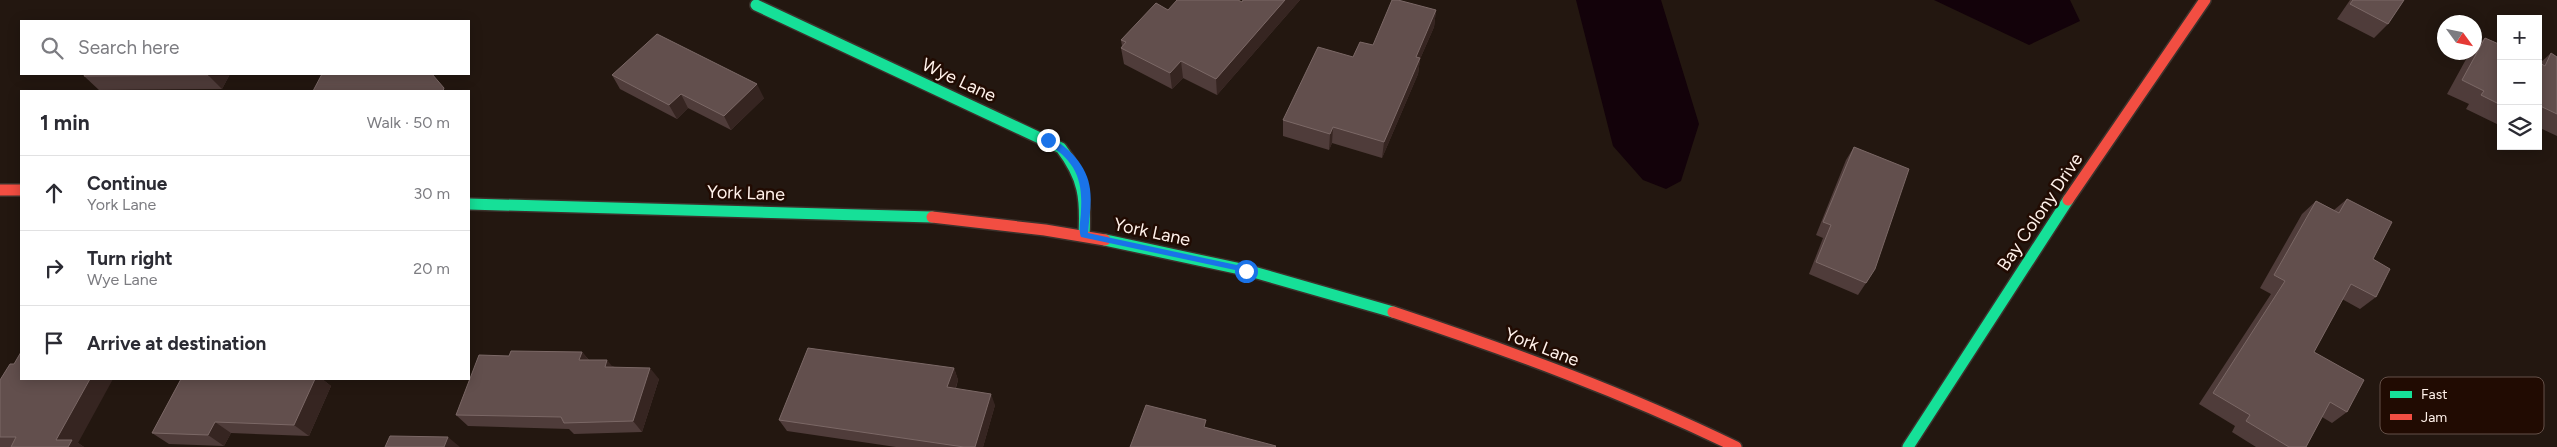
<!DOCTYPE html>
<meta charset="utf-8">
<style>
:root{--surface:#fff;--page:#f2f2f3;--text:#2b2b33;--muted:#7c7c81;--line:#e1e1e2}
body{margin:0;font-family:Figtree,sans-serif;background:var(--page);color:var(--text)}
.controls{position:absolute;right:15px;top:15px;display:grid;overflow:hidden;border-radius:0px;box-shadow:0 2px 12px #0003}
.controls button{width:45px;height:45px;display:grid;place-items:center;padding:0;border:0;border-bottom:1px solid var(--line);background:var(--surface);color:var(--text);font:25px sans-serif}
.compass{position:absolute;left:2437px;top:15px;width:45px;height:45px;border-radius:50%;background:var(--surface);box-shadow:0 2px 12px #0003;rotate:123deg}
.stop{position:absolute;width:15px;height:15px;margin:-11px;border:4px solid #1a73e8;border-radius:50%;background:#fff}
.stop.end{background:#1a73e8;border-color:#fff;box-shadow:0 1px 5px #0008}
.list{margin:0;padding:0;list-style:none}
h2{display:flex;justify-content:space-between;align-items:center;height:65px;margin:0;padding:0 20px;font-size:21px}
h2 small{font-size:16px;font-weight:400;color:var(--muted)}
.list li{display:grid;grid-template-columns:32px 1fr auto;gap:15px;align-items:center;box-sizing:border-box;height:75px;padding:0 20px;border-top:1px solid var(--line)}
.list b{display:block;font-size:19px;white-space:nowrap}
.list p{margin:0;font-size:16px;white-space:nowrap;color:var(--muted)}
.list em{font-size:16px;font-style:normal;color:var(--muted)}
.icon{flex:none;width:28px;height:28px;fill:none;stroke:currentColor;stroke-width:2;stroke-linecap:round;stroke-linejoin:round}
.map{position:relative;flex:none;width:2557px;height:447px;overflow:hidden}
.search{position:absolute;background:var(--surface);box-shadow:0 2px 12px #0003;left:20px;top:20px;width:450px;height:55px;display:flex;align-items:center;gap:12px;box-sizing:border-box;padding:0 18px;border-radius:0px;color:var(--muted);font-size:19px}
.panel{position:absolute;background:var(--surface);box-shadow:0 2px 12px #0003;left:20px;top:90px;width:450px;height:290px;border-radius:0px}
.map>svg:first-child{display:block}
.water{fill:#13020a}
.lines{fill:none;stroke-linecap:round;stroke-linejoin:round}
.fast-casing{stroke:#3c322c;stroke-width:14}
.jam-casing{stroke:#3c322c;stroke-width:14}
.fast{stroke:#16e098;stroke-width:11}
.jam{stroke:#f24e42;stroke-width:11}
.wall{fill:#4f3c3a}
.shaded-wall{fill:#362521}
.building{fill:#624f4d;stroke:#7b6866}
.route{fill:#1a73e8}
.labels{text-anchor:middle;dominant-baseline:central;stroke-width:5;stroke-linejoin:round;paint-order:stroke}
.street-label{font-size:18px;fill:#fff1ea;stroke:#210b02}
.key{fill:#210b02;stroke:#645048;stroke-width:1}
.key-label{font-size:14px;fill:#fff1ea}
</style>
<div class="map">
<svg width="2557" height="447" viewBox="0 0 2557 447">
<rect width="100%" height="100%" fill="#231710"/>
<path class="water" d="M 1576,0 L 1661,0 L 1699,124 L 1681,181 L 1666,189 L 1643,180 L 1613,146 Z
M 1934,0 L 2070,0 L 2080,21 L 2029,45 Z"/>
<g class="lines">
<g class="fast-casing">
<path id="fast" d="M 756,5 L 1061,148 C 1084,178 1086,198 1084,235
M 469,204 L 932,217
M 1105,240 L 1250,271 L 1393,312
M 1908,447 L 2068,200"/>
</g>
<g class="jam-casing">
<path id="jam" d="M 0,190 L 21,190
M 2068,200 L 2205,0
M 932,217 L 1045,230 L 1105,240
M 1393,312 C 1510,351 1625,393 1736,447"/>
</g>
<use href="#fast" class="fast"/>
<use href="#jam" class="jam"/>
</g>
<path class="wall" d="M 1243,0 L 1300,0 L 1217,95 L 1183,78 L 1172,89 L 1124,64 L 1121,48 L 1122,46 L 1121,40 L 1168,10 L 1242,2 Z
M 2350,0 L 2404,0 L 2388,24 L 2374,38 L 2337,19 Z
M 1436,10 L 1434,27 L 1420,59 L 1418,74 L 1382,158 L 1332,143 L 1329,150 L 1283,136 L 1283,120 L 1353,57 Z
M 2485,38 L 2501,45 L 2501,126 L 2466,109 L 2469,104 L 2447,94 L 2470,52 L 2474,52 L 2474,48 Z
M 2551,53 L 2557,57 L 2557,136 L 2538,127 L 2538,62 L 2540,63 Z
M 230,74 L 222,89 L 99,90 L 84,76 Z
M 612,75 L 764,98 L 731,130 L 688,108 L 677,119 L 620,89 Z
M 1854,147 L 1866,283 L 1858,295 L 1809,274 L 1823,238 L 1816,235 L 1846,160 Z
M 2347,199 L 2373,259 L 2376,297 L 2360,309 L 2342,299 L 2314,352 L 2347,412 L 2332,423 L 2322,417 L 2306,447 L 2256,447 L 2232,432 L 2235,426 L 2199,404 L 2271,294 L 2260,288 L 2302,214 L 2316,201 L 2334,210 Z
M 582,352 L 589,360 L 659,379 L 642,432 L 574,434 L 569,429 L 468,426 L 456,415 L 509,356 Z
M 14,364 L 78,443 L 84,447 L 0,447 L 0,380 Z
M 954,368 L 958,380 L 956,388 L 995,405 L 983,447 L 896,447 L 787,431 L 779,420 Z
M 181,379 L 322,379 L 331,386 L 309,436 L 231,433 L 224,446 L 169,444 L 152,433 Z"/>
<path class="shaded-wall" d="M 1285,0 L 1300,0 L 1217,95 L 1216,79 Z
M 1436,10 L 1434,27 L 1420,59 L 1418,74 L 1382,158 L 1384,142 L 1416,57 Z
M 1181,61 L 1183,78 L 1172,89 L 1170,73 Z
M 209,74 L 230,74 L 222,89 L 208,75 Z
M 757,84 L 764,98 L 731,130 L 724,116 Z
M 681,94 L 688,108 L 677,119 L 669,105 Z
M 1333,127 L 1332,143 L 1329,150 L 1330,134 Z
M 582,352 L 592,364 L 579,360 Z
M 607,360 L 617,372 L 605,367 Z
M 650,368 L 659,379 L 642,432 L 633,421 Z
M 954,368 L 958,380 L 952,398 L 947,387 Z
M 90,379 L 113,379 L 78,443 L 84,447 L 68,447 L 56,440 Z
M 315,379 L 322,379 L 331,386 L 309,436 L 294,425 Z
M 991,394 L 995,405 L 983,447 L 975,447 Z
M 215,422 L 231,433 L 224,446 L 208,435 Z
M 448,437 L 460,447 L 444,447 Z"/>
<path class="building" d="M 1177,0 L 1238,0 L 1242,2 L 1243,0 L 1285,0 L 1216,79 L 1181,61 L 1170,73 L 1121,48 L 1126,42 L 1121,40 L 1156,3 L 1168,10 Z
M 1392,0 L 1398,0 L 1436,10 L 1416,57 L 1420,58 L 1384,142 L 1333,127 L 1330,134 L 1283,120 L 1318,47 L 1353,57 L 1360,42 L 1373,45 Z
M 2353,0 L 2404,0 L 2388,24 L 2350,4 Z
M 657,34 L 757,84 L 724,116 L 681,94 L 669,105 L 612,75 Z
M 2485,38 L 2501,45 L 2501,105 L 2481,95 L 2484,91 L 2462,80 Z
M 2551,53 L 2557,57 L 2557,114 L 2538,105 L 2538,62 L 2545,66 Z
M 85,74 L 209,74 L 208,75 L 84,76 Z
M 322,74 L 432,74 L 444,88 L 443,91 L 313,91 Z
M 1854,147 L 1909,169 L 1875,269 L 1866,283 L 1816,262 L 1831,225 L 1823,222 Z
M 2347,199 L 2392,222 L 2373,259 L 2390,269 L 2376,297 L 2351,284 L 2314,352 L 2364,380 L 2347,412 L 2330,402 L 2306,447 L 2289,447 L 2246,421 L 2250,415 L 2213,393 L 2285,281 L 2274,275 L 2316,201 L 2339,213 Z
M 808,348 L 954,368 L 947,387 L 991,394 L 975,447 L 964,447 L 779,420 Z
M 511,351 L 582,352 L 579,360 L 607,360 L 605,367 L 650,368 L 633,421 L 564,423 L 561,417 L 456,415 L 479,355 L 509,356 Z
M 21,352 L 21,379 L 90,379 L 56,440 L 72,440 L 68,447 L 11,447 L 16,437 L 0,437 L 0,380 L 10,364 L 14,364 Z
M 181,379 L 315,379 L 294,425 L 215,422 L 208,435 L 152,433 Z
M 1146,405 L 1206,420 L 1204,427 L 1276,446 L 1275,447 L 1130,447 Z
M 390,436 L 448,437 L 444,447 L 385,447 Z"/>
<path class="route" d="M 1048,137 C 1068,145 1088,167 1090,189 C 1092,203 1089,219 1088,233 L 1246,267 L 1250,271 L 1249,273 L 1081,237 C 1078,229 1081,219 1081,210 C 1083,177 1074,160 1045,142 L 1044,140 Z"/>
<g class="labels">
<g class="street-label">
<text transform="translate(959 80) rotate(25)">Wye Lane</text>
<text transform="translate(746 193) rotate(2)">York Lane</text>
<text transform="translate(2040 212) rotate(-56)">Bay Colony Drive</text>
<text transform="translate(1152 232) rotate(12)">York Lane</text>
<text transform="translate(1542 347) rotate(21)">York Lane</text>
</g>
</g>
<rect x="2380" y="377" width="164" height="57" rx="8" class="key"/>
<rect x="2390" y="391" width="22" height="7" fill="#16e098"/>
<rect x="2390" y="414" width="22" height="6" fill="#f24e42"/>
<g class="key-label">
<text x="2421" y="399">Fast</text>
<text x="2421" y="422">Jam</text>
</g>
</svg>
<div class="controls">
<button>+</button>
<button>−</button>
<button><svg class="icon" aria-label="layers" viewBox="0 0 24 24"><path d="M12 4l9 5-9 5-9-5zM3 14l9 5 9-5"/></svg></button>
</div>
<svg class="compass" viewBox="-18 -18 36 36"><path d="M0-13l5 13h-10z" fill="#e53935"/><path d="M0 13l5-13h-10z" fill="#7c7c81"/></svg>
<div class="stop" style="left:1246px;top:271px"></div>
<div class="stop end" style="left:1048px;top:140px"></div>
<div class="search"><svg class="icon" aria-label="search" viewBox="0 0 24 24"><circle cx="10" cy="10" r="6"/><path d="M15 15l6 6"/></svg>Search here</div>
<section class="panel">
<h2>1 min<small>Walk · 50 m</small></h2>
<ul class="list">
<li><svg class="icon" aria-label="ahead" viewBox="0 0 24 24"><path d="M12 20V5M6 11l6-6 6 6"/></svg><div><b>Continue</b><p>York Lane</p></div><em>30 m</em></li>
<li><svg class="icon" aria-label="right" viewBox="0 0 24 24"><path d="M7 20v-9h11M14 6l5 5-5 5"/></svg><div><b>Turn right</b><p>Wye Lane</p></div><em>20 m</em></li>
<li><svg class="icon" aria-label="arrive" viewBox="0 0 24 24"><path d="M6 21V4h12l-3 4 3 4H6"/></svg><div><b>Arrive at destination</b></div></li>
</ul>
</section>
</div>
